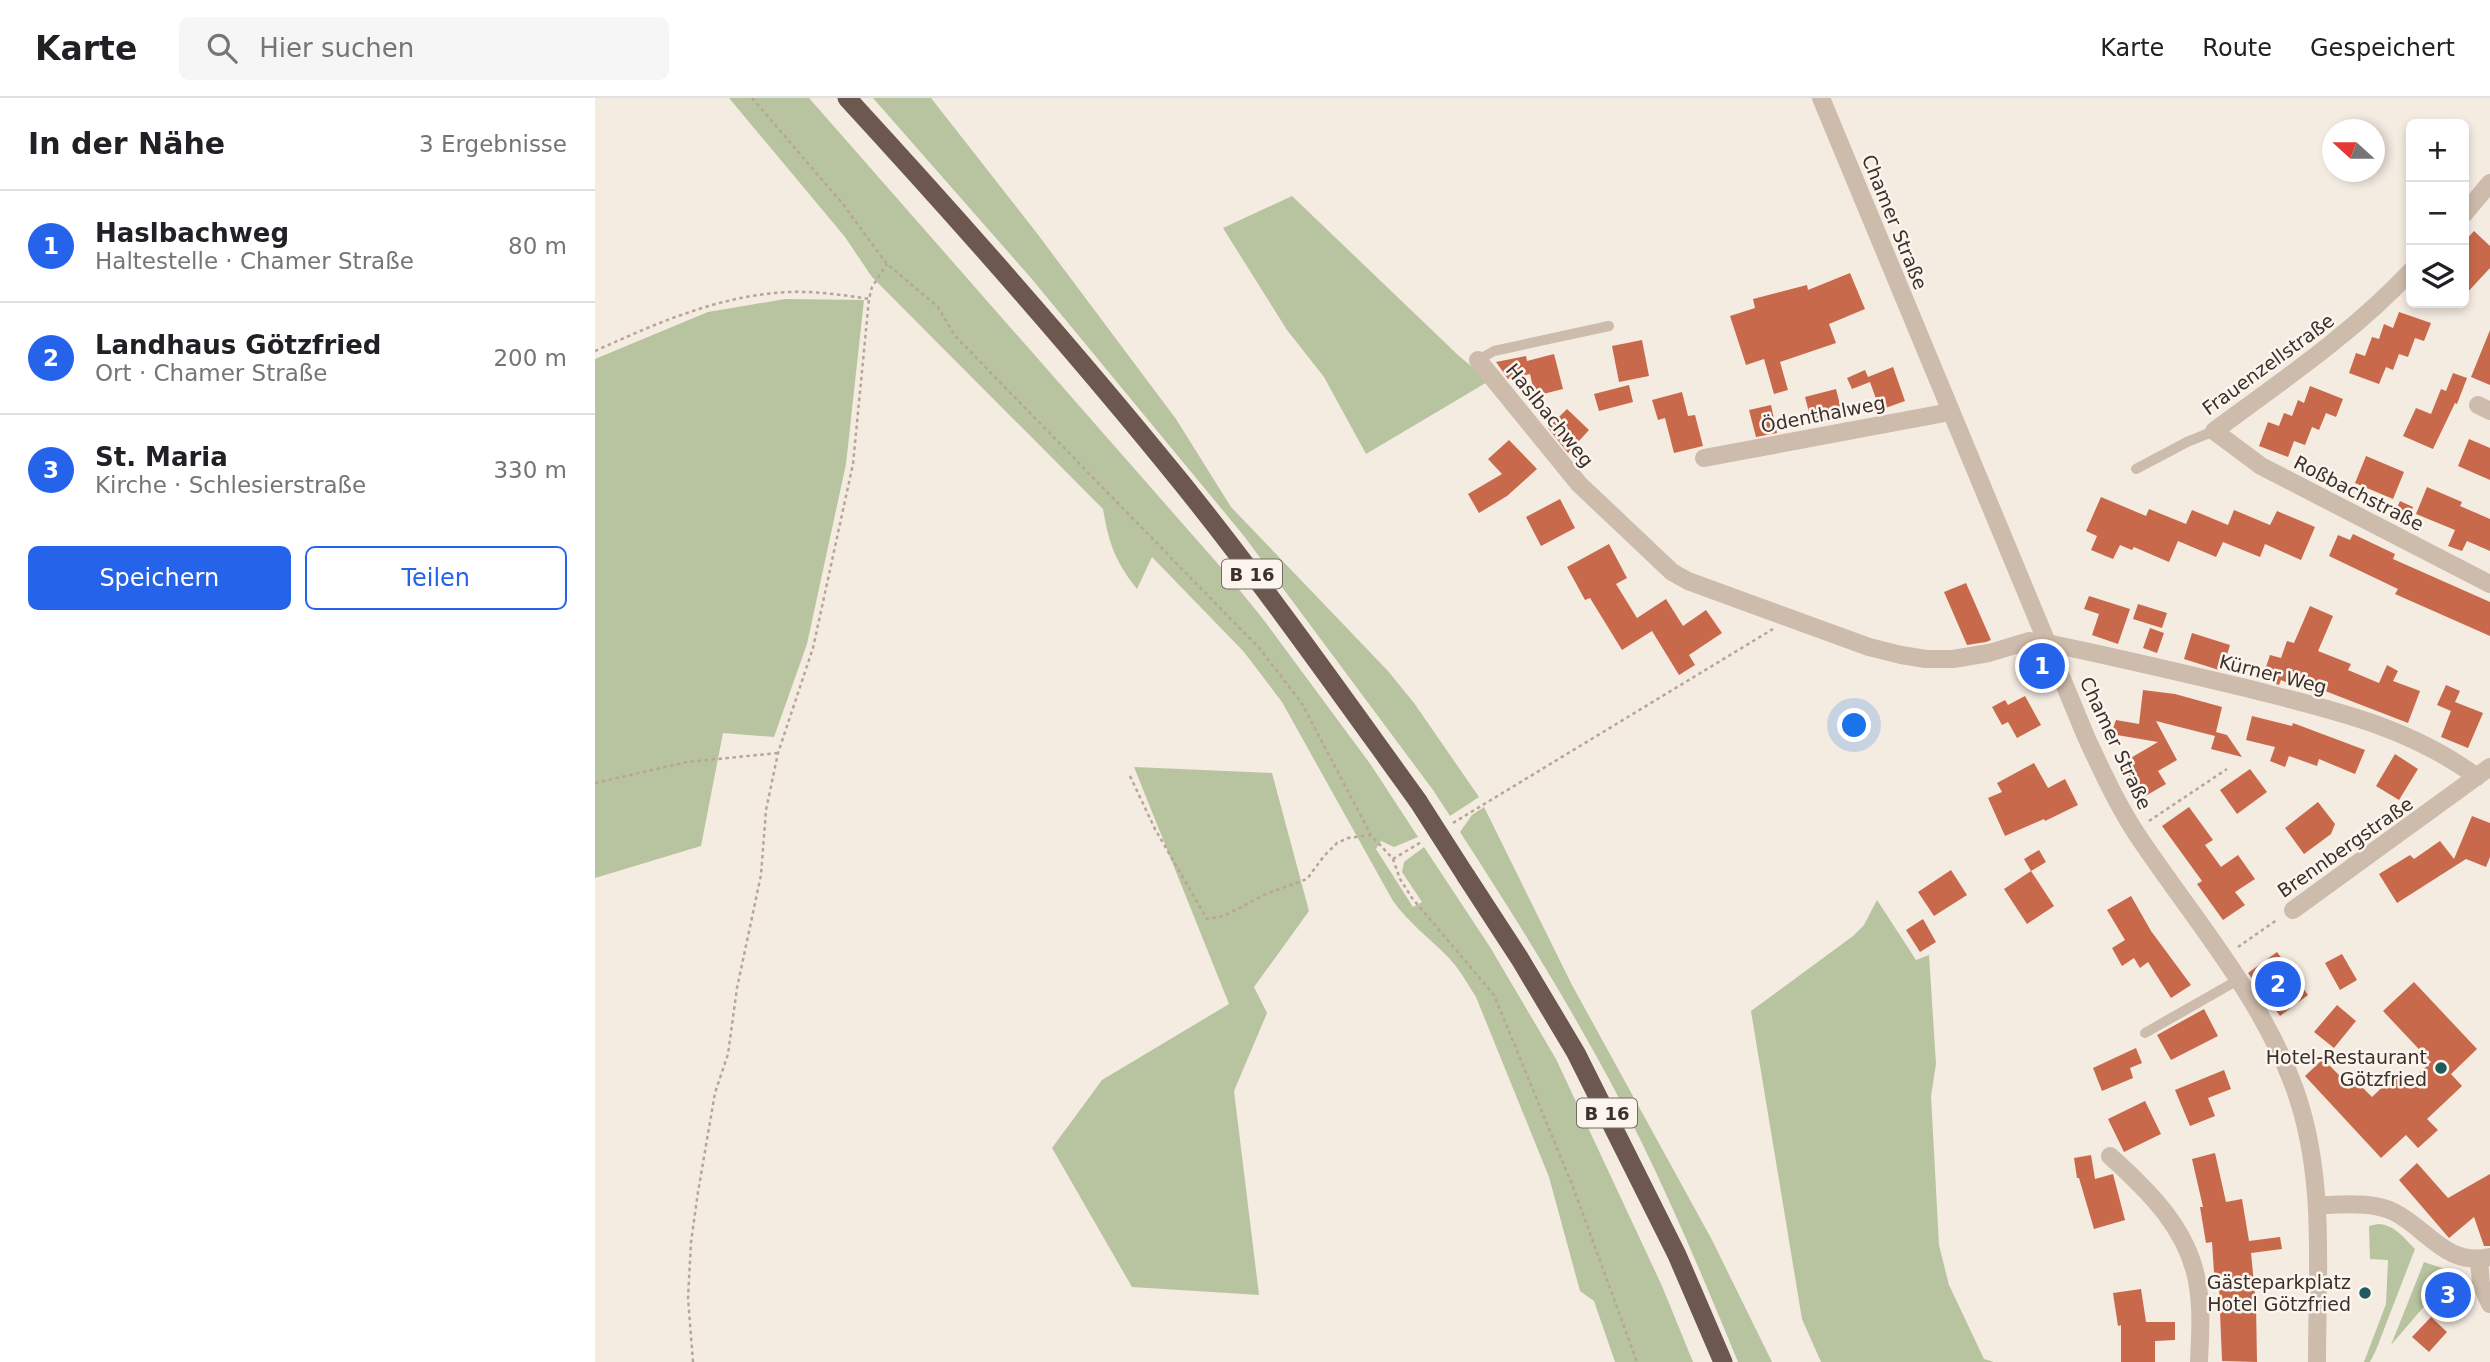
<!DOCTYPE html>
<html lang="de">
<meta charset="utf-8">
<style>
:root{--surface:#fff;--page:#f6f6f6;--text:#202124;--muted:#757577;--line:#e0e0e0;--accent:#2563eb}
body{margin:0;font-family:"DejaVu Sans",sans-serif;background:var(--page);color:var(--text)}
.controls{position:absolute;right:21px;top:21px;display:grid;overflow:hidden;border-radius:10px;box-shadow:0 4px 10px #0003}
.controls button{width:63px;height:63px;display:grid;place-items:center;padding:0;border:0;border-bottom:2px solid var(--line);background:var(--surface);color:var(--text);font:35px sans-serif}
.compass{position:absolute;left:1727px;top:21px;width:63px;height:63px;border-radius:50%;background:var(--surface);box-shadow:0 4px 10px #0003;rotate:291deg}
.you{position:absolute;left:1260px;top:628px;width:24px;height:24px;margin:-18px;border:5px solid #fff;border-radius:50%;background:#1a73e8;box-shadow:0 0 0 10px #1a73e833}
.badge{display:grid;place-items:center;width:46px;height:46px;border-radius:50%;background:var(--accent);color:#fff;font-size:23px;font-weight:700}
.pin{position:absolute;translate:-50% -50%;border:4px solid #fff;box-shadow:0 2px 7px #0006}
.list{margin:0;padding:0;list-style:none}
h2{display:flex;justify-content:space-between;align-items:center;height:91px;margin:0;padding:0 28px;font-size:30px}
h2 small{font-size:23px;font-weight:400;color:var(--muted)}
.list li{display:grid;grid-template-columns:46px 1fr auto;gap:21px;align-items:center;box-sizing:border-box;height:112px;padding:0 28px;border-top:2px solid var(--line)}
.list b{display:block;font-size:26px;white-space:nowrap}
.list p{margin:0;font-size:23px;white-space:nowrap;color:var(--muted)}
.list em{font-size:23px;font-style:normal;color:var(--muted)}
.actions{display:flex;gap:14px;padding:21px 28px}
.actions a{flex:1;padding:16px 0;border:2px solid var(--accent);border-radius:10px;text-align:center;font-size:24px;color:var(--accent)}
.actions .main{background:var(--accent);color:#fff}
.icon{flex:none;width:38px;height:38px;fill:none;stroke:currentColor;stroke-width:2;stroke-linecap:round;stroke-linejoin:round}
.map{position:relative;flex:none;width:1895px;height:1264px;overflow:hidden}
header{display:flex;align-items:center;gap:42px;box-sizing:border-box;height:98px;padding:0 35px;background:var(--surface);border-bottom:2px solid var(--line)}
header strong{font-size:33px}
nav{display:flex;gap:38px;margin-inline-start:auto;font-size:24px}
.search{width:490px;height:63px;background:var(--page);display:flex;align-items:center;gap:18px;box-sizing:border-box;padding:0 24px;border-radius:10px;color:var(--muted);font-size:26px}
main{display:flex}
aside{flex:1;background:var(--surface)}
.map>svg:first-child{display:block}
.green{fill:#b8c4a0}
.building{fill:#c8694b}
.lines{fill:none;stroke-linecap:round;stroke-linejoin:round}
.path{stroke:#b9a596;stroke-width:2.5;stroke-dasharray:3.5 3.5;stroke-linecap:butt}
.service{stroke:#cdbbac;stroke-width:10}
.minor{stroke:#cdbbac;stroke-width:18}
.tertiary{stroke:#cdbbac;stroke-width:18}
.trunk{stroke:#6c584f;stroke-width:19}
.trunk-bridge{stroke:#6c584f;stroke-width:19}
.poi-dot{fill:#1f5a5e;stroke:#fbf5ee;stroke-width:2.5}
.labels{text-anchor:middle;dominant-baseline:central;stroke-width:5;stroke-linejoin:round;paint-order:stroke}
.shield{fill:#fbf5ee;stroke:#756b66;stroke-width:2}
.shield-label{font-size:18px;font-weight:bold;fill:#3b302b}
.street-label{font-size:19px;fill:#3b302b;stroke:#fbf5ee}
.poi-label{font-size:19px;fill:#3b302b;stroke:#fbf5ee;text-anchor:end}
</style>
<header>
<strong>Karte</strong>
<div class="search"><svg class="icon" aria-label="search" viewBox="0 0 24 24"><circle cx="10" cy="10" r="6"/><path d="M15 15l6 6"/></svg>Hier suchen</div>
<nav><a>Karte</a><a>Route</a><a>Gespeichert</a></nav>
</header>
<main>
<aside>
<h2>In der Nähe<small>3 Ergebnisse</small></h2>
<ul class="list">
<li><span class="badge">1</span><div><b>Haslbachweg</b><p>Haltestelle · Chamer Straße</p></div><em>80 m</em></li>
<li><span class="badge">2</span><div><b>Landhaus Götzfried</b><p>Ort · Chamer Straße</p></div><em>200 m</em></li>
<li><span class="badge">3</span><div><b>St. Maria</b><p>Kirche · Schlesierstraße</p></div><em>330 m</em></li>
</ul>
<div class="actions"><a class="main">Speichern</a><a>Teilen</a></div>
</aside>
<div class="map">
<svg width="1895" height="1264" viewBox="0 0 1895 1264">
<rect width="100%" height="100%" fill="#f4ebe1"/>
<path class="green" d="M 134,0 L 214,0 L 630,474 L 668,521 L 776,667 L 823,739 L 799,749 L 786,743 L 781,751 L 818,809 L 827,804 L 807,774 L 809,764 L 829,749 L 895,849 L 961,961 L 1067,1188 L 1098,1264 L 1020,1264 L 999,1203 L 985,1193 L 954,1079 L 881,899 C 872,885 864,870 852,858 C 833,839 814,825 798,803 L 687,604 L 649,554 L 557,459 L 542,491 C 520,463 514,446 508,411 L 277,179 L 250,139 Z
M 278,0 L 336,0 L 441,134 L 581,321 L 636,409 L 793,573 L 819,605 L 884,699 L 855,718 L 838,692 L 649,438 L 436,180 Z
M 697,98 L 864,258 L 894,283 L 771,356 L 729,279 L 692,232 L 628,130 Z
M 190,201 L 269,202 L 251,366 L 212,546 L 179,639 L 128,635 L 106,748 L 0,780 L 0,261 L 113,214 Z
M 539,669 L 677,675 L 714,813 L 659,889 L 672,915 L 639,993 L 664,1197 L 537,1189 L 457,1050 L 507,982 L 634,906 Z
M 889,709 L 977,887 L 1117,1142 L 1177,1264 L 1143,1264 C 1113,1191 1082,1117 1047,1045 C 994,938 930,834 865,734 L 877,717 Z
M 1282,802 L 1321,862 L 1334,857 L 1341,966 L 1336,998 L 1344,1147 L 1354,1187 L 1389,1261 L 1399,1264 L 1226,1264 L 1207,1221 L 1156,913 L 1258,838 L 1269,827 Z
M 1783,1126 C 1800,1127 1808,1139 1820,1151 L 1781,1252 L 1775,1264 L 1769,1264 L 1791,1206 L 1793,1162 L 1775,1161 L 1774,1128 Z
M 1829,1164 L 1856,1173 L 1850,1184 L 1796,1247 Z"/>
<path class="building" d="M 1879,133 L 1895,148 L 1895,170 L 1869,198 L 1869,144 Z
M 1255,175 L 1270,211 L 1234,226 L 1241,245 L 1185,264 L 1193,292 L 1179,296 L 1169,261 L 1151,267 L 1135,218 L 1160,210 L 1158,201 L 1212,187 L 1213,192 Z
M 1804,214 L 1836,225 L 1829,243 L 1820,240 L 1813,259 L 1804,256 L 1798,272 L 1791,269 L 1784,286 L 1754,275 L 1761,255 L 1770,258 L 1777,239 L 1784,241 L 1789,226 L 1798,230 Z
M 1895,232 L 1895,287 L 1876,279 Z
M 1047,242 L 1054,278 L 1024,284 L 1017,248 Z
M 959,256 L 968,291 L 940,298 L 935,276 L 913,281 L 901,264 L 931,258 L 932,263 Z
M 1298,269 L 1310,303 L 1285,312 L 1275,284 L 1257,291 L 1252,280 L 1270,272 L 1273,279 Z
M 1858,275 L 1872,280 L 1862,306 L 1860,305 L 1838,351 L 1808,338 L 1821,310 L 1836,316 L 1846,291 L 1851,293 Z
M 1034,287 L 1038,304 L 1004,313 L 999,296 Z
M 1715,288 L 1748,301 L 1741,319 L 1731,315 L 1724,332 L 1717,329 L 1710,347 L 1699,343 L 1693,359 L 1664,348 L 1673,324 L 1684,328 L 1689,315 L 1697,318 L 1703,302 L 1709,305 Z
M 1241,291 L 1248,319 L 1217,326 L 1210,299 Z
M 1087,294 L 1093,318 L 1100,317 L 1108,348 L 1079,355 L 1070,320 L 1063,322 L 1057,302 Z
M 1176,307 L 1182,335 L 1161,339 L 1154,312 Z
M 972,311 L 994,332 L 973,355 L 953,330 Z
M 1874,341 L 1895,350 L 1895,382 L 1863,368 Z
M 914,342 L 942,371 L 912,398 L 884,415 L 873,396 L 907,376 L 893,361 Z
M 1771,358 L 1809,374 L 1798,401 L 1760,385 Z
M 1832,389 L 1867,404 L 1865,408 L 1895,421 L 1895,453 L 1872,443 L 1867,453 L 1853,448 L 1860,432 L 1821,416 Z
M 1506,399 L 1551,418 L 1554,411 L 1591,426 L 1597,412 L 1633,427 L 1639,412 L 1675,427 L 1682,413 L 1720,429 L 1706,462 L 1670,446 L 1665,459 L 1628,444 L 1621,459 L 1583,443 L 1574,464 L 1539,449 L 1537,452 L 1525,447 L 1518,461 L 1496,452 L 1502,438 L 1491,433 Z
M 965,401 L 980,430 L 946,448 L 931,419 Z
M 1805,403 L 1818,409 L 1812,424 L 1798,418 Z
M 1758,436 L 1800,456 L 1798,461 L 1895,504 L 1895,538 L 1800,496 L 1803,491 L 1734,458 L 1743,437 L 1755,442 Z
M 1014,446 L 1032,480 L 1021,486 L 1042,520 L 1071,501 L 1088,528 L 1111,512 L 1127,535 L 1094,557 L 1100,567 L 1084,577 L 1057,533 L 1027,552 L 995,500 L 990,502 L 972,469 Z
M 1371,485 L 1396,542 L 1391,544 L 1372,547 L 1349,494 Z
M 1494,498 L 1535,511 L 1523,546 L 1497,537 L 1504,516 L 1489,511 Z
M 1543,506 L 1572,515 L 1567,530 L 1538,521 Z
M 1715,508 L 1738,518 L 1723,553 L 1756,566 L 1753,572 L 1784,585 L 1792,567 L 1803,573 L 1798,583 L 1825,593 L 1813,625 L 1725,591 L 1722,597 L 1686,582 L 1684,587 L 1667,581 L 1675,557 L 1686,560 L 1692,543 L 1699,545 Z
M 1555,530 L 1569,535 L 1562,555 L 1548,550 Z
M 1597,535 L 1635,547 L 1627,573 L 1589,561 Z
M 1851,587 L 1865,593 L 1860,604 L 1888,615 L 1873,650 L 1846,639 L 1859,605 L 1856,613 L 1842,607 Z
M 1548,592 L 1580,596 L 1627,609 L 1621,634 L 1632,637 L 1647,659 L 1616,651 L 1620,638 L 1561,623 L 1582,662 L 1563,673 L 1571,686 L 1547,700 L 1527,665 L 1563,644 L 1516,636 L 1521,622 L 1544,626 Z
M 1430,598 L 1446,627 L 1422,640 L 1413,624 L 1407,627 L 1397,609 L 1410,602 L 1413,607 Z
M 1657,618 L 1697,628 L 1698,625 L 1770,652 L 1760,676 L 1724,661 L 1722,668 L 1694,658 L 1690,669 L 1675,663 L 1680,649 L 1651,642 Z
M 1800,656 L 1823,671 L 1804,702 L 1781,688 Z
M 1439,665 L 1453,690 L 1470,681 L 1483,707 L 1450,723 L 1449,721 L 1410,738 L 1393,700 L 1407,694 L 1402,685 Z
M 1655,671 L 1672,694 L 1642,716 L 1625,692 Z
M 1723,704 L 1740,726 L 1736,736 L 1709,756 L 1690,730 Z
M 1594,709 L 1618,742 L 1610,747 L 1626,769 L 1643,757 L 1660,781 L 1640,794 L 1650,807 L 1628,822 L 1602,786 L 1607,783 L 1567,728 Z
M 1877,718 L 1895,725 L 1895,759 L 1891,769 L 1871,761 L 1802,805 L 1784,776 L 1815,757 L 1819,761 L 1845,743 L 1859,761 Z
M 1444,752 L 1451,764 L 1436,773 L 1429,761 Z
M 1356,772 L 1372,797 L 1339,818 L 1323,794 Z
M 1436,773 L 1459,808 L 1432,826 L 1409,791 Z
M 1536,798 L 1556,833 L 1596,887 L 1576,900 L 1553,864 L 1545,870 L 1539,860 L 1527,868 L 1517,850 L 1530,842 L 1512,812 Z
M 1328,821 L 1341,844 L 1325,854 L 1311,832 Z
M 1682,854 L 1713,897 L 1685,918 L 1653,875 Z
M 1747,856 L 1762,882 L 1745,892 L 1730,865 Z
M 1819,884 L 1882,951 L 1856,976 L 1867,988 L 1832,1021 L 1843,1032 L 1823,1050 L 1811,1037 L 1786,1060 L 1710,978 L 1728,961 L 1752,985 L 1758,980 L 1777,999 L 1800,977 L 1811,988 L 1836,964 L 1788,913 Z
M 1742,907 L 1761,923 L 1739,950 L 1719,934 Z
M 1609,911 L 1623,938 L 1576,962 L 1562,937 Z
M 1541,950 L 1547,965 L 1535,970 L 1538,980 L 1507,993 L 1498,970 Z
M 1629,972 L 1636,991 L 1613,1000 L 1620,1018 L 1595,1028 L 1580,992 Z
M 1550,1003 L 1566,1036 L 1529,1054 L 1513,1021 Z
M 1620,1055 L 1631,1104 L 1647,1101 L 1654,1143 L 1685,1139 L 1687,1151 L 1656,1155 L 1661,1206 L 1662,1264 L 1627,1263 L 1624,1189 L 1620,1190 L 1617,1144 L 1611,1145 L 1605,1109 L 1608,1109 L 1597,1061 Z
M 1496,1057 L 1500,1081 L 1518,1076 L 1530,1122 L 1499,1131 L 1484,1080 L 1482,1080 L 1479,1060 Z
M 1822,1065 L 1853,1100 L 1895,1076 L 1895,1148 L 1889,1148 L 1879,1119 L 1854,1140 L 1804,1082 Z
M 1546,1191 L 1551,1224 L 1580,1224 L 1580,1242 L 1560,1243 L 1560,1264 L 1526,1264 L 1526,1227 L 1523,1228 L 1518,1195 Z
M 1836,1219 L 1852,1234 L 1834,1254 L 1817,1239 Z"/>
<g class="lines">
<path class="path" d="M 157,0 L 247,105 L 292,166 L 343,209 L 360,238 L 665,551 L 706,604 L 776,737 L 798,761 L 805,781 L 817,800 L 899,897 L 978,1089 L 1042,1264
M 0,253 C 62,225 125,197 194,194 C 221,193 248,197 274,201
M 535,678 L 560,731 L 612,821 L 629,818 L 671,796 L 712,781 L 729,758 L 742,745 L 753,740 L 776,737
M 0,685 L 92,664 L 183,655
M 1554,723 L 1632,671
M 858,725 L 1178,531
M 798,761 L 828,743
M 1643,849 L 1683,821
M 98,1264 L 93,1200 L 96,1144 L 103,1094 L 120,995 L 133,956 L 142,890 L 166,777 L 171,712 L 183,655 L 218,550 L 258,366 L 274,201 L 277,189 L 292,166"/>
<path class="service" d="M 883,262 L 899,253 L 1014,228
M 1541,371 L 1592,344 L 1619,333
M 1550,935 L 1643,882"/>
<path class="minor" d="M 1869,116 L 1895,85
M 1816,173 C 1758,235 1687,283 1619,333 L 1666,368 L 1895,486
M 883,262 L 984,386 L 1077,474 L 1093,483 L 1274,549 L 1306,557 L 1331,561 L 1358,561 L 1394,555 L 1434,543 L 1452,545 C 1520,559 1588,575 1655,591 C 1737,612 1813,628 1882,679
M 1883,307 L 1895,313
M 1109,360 L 1355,314
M 1698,812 L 1895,669
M 1515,1058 C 1555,1094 1595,1133 1603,1189 C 1607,1214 1605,1239 1604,1264
M 1884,1162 L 1886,1186 L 1895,1206"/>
<path class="tertiary" d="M 1226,0 L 1492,641 C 1507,673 1522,706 1541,735 C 1594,815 1661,891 1696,981 C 1732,1071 1722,1170 1722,1264
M 1722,1107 C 1747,1107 1776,1103 1799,1114 C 1833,1131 1851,1169 1895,1159"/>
<path class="trunk" d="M 252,0 C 367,125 479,252 586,384 C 669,487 745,595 823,703
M 871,778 L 925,861 L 981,955 L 1082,1157 L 1128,1264"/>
<path class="trunk-bridge" d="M 823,703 L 871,778"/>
</g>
<g class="poi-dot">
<circle cx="1846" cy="970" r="7"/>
<circle cx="1770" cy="1195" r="7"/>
</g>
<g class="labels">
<g class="shield">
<rect x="627" y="461.5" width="60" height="29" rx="5"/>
<rect x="982" y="1000.5" width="60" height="29" rx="5"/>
</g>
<g class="shield-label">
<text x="657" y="476">B 16</text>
<text x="1012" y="1015">B 16</text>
</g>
<g class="street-label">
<text transform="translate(1300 124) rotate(68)">Chamer Straße</text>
<text transform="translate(1673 266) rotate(-36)">Frauenzellstraße</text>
<text transform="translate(1228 316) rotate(-11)">Ödenthalweg</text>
<text transform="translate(955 317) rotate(51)">Haslbachweg</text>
<text transform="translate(1764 395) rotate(27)">Roßbachstraße</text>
<text transform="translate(1678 576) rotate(14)">Kürner Weg</text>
<text transform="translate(1521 645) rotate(65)">Chamer Straße</text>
<text transform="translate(1750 749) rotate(-35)">Brennbergstraße</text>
</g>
<g class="poi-label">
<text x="1832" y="959">Hotel-Restaurant<tspan x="1832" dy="22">Götzfried</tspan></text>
<text x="1756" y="1184">Gästeparkplatz<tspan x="1756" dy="22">Hotel Götzfried</tspan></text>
</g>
</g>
</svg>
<div class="controls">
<button>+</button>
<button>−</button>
<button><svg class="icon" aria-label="layers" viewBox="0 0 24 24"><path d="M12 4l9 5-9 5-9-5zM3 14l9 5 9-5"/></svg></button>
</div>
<svg class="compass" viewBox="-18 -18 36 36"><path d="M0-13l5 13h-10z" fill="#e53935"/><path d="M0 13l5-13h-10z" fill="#757577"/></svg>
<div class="you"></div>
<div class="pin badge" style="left:1447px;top:568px">1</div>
<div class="pin badge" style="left:1683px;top:886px">2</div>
<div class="pin badge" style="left:1853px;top:1197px">3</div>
</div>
</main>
